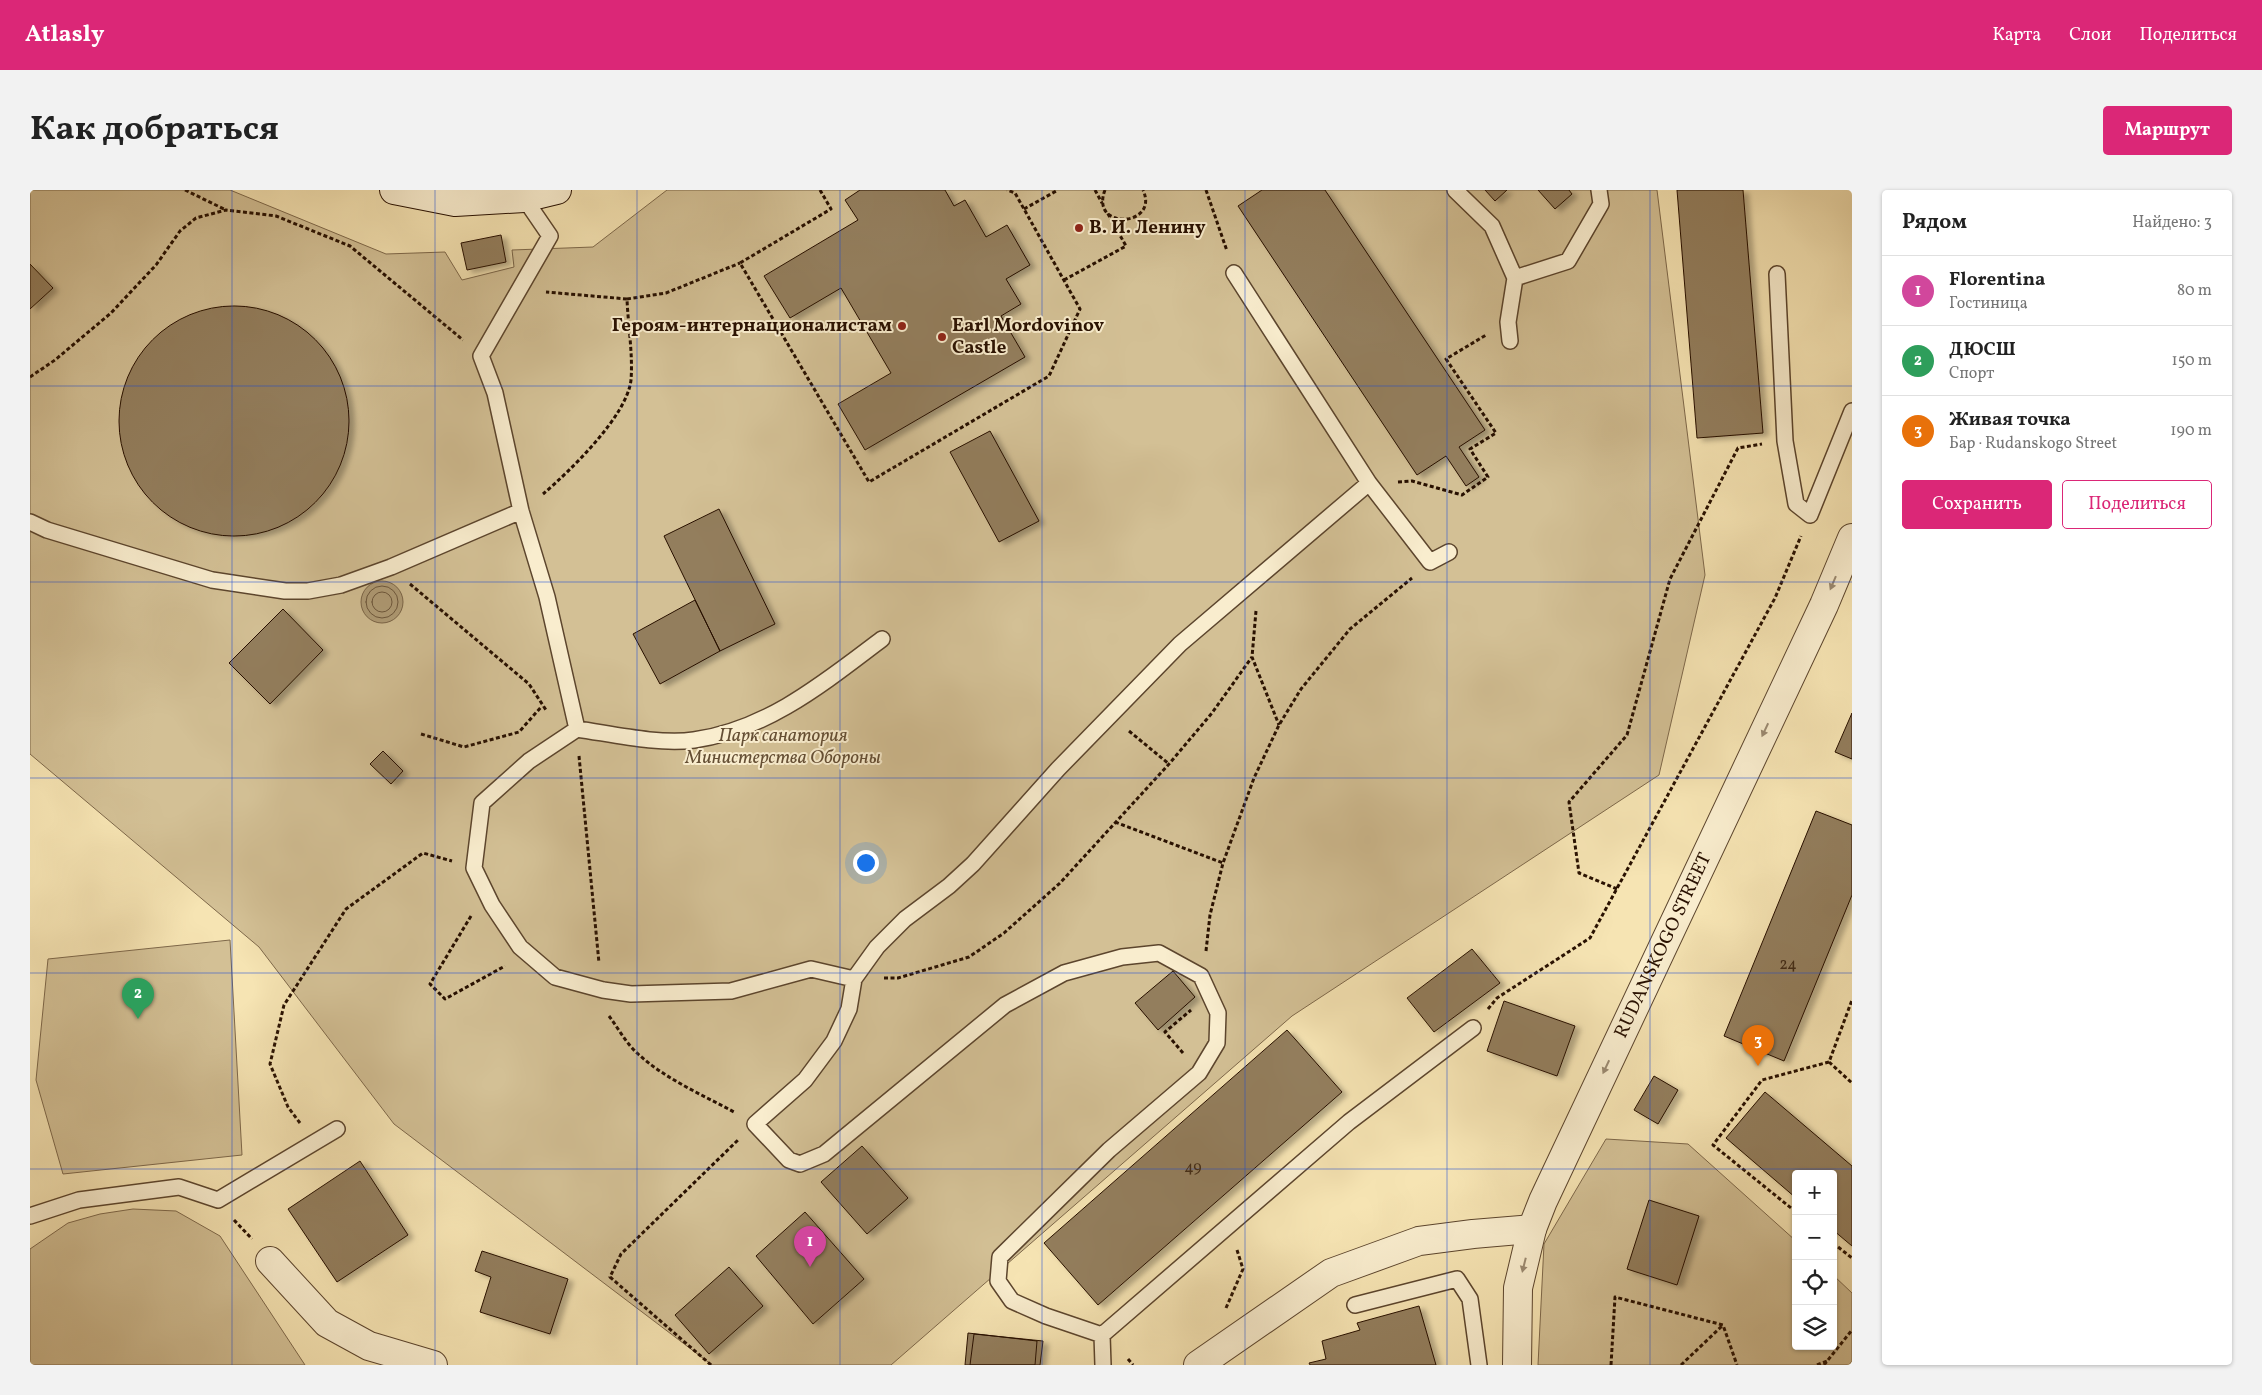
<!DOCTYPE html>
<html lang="ru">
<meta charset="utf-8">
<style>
:root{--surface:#fff;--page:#f2f2f2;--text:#222;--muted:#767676;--line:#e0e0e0;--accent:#db2777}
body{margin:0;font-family:Vollkorn,serif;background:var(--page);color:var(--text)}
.controls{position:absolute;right:15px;bottom:15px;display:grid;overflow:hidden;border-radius:5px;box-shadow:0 1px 4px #0004}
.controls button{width:45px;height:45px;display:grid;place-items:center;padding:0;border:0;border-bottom:1px solid var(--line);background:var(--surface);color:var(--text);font:25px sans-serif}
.you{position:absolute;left:835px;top:672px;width:18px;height:18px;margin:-12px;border:4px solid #fff;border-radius:50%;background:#1a73e8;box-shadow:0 0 0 8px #1a73e833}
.badge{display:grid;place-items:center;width:32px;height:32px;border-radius:50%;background:var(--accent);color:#fff;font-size:16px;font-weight:700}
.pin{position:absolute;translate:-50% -41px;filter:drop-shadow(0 1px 2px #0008)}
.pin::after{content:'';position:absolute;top:26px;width:18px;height:15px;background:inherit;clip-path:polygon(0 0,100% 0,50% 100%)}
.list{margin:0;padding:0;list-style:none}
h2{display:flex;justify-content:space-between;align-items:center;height:65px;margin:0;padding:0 20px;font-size:21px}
h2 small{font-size:16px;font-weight:400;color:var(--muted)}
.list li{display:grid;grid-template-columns:32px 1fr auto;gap:15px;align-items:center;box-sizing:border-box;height:70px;padding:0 20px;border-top:1px solid var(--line)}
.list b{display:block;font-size:19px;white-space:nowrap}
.list p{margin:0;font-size:16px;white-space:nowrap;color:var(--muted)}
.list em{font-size:16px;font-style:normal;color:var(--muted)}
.actions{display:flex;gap:10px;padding:15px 20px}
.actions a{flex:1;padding:11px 0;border:1px solid var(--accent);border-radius:5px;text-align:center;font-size:18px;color:var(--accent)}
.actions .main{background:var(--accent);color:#fff}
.icon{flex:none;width:28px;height:28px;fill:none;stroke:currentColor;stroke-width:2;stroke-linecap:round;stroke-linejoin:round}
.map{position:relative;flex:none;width:1822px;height:1175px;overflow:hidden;border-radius:5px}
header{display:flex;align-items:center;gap:30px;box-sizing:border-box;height:70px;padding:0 25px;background:var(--accent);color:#fff}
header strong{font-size:24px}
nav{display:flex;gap:28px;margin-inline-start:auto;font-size:18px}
.intro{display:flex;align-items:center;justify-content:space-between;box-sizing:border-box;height:120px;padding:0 30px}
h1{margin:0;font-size:35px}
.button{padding:12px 22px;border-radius:5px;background:var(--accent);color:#fff;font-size:18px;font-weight:700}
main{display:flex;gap:30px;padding:0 30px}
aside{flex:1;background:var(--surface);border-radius:5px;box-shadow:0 1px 4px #0004}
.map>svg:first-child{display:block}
.green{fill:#d3c095;stroke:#7e684a}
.water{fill:#b09c76;stroke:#7a6447}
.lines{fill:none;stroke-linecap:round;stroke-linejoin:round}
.shore{stroke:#6c563b;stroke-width:1}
.building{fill:#937e5d;stroke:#281000;filter:url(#shadow)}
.service-casing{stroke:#5c452d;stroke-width:18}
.minor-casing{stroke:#5c452d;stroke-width:30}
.secondary-casing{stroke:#281000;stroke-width:30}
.path{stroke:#281000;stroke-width:3;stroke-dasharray:4 2.5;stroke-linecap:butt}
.service{stroke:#f9edce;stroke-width:15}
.minor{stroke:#f9edce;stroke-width:28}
.secondary{stroke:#f9edce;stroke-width:28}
.oneway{fill:#9b8a71}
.grid{fill:none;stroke:#1d4ed8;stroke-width:1;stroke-opacity:0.55}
.poi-dot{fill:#8f2418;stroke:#f9edce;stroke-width:2}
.labels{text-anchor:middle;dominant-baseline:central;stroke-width:4;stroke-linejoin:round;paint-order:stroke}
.number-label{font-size:16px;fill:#432c17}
.poi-label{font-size:19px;font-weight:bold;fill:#281000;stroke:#f9edce;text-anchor:start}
.park-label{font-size:19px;font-style:italic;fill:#644e34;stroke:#f9edce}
.street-label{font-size:19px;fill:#281000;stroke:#f9edce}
</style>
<header>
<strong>Atlasly</strong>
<nav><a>Карта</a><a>Слои</a><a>Поделиться</a></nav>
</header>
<div class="intro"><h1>Как добраться</h1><a class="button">Маршрут</a></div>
<main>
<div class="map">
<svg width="1822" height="1175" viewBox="0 0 1822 1175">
<defs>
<filter id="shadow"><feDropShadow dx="5.5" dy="3" stdDeviation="2.5" flood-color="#0004"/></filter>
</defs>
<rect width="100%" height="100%" fill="#f6e4b3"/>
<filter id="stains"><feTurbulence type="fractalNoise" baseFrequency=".004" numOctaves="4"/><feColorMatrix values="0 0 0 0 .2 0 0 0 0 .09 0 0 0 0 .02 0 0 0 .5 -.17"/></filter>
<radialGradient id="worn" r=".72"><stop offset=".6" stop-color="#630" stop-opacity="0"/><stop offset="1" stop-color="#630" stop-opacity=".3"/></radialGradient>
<path class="green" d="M 0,0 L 200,0 L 356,64 L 415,62 L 432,90 L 484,77 L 482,60 L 563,57 L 637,0 L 1627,0 L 1675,385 L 1629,585 L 1262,826 L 861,1175 L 682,1175 L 364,934 L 229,757 L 0,564 Z
M 200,750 L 212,965 L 33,984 L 6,890 L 18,769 Z
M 1576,949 L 1658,954 L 1766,1051 L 1766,1156 L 1803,1156 L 1803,1085 L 1822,1103 L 1822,1171 L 1819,1175 L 1508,1175 L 1514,1054 Z
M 103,1019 L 146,1021 L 190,1046 L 275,1175 L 0,1175 L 0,1059 L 38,1033 L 70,1024 Z"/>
<path class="water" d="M331 412a21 21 0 1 1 42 0a21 21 0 1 1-42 0Z"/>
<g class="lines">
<path class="shore" d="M336 412a16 16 0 1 1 32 0a16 16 0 1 1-32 0Z
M342 412a10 10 0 1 1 20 0a10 10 0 1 1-20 0Z"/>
</g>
<path class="building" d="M 830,0 L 915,0 L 924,16 L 935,10 L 956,47 L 977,35 L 1000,75 L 976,89 L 991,114 L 971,126 L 995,167 L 835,260 L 808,214 L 861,183 L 811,98 L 760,128 L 734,86 L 828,30 L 815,10 Z
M 1232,0 L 1295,0 L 1455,240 L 1429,257 L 1449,287 L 1436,296 L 1416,266 L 1387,285 L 1208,16 Z
M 1455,0 L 1477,0 L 1465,11 Z
M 1508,0 L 1539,0 L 1542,4 L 1525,19 Z
M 1647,0 L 1713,0 L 1733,243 L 1667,248 Z
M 471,45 L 476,72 L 437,80 L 431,53 Z
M 0,74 L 23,98 L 0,119 Z
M89 231a115 115 0 1 1 230 0a115 115 0 1 1-230 0Z
M 960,241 L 1009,331 L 969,352 L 920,262 Z
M 689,319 L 745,434 L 690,461 L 634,346 Z
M 665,410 L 690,461 L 630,494 L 603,444 Z
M 253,419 L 293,460 L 240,514 L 199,473 Z
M 1822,523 L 1822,569 L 1805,562 Z
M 353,561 L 373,581 L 361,594 L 340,574 Z
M 1786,621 L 1822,635 L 1822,705 L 1754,871 L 1694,846 Z
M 1442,759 L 1470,793 L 1404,842 L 1377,808 Z
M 1143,781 L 1165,807 L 1128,840 L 1105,813 Z
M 1474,811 L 1545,836 L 1527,886 L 1457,861 Z
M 1257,840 L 1312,902 L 1068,1115 L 1014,1053 Z
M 1624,886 L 1648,900 L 1628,934 L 1604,920 Z
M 1735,902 L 1822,976 L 1822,1056 L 1803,1040 L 1803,984 L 1766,984 L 1766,1008 L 1696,948 Z
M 832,956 L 878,1008 L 837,1044 L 791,992 Z
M 330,971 L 378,1045 L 307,1092 L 258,1019 Z
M 1619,1010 L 1669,1026 L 1647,1095 L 1597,1079 Z
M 775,1022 L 834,1089 L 783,1134 L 726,1066 Z
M 452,1061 L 538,1089 L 520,1144 L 450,1122 L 461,1087 L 445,1081 Z
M 699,1077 L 733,1116 L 679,1164 L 645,1125 Z
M 1389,1116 L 1406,1175 L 1280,1175 L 1279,1173 L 1296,1169 L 1292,1151 L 1330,1140 L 1327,1133 Z
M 938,1143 L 1007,1151 L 1005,1175 L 935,1175 Z
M 944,1144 L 1013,1151 L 1010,1175 L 940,1175 Z"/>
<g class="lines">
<g class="service-casing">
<path id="service" d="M 1425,0 L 1462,36 L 1485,88 L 1538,71 L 1571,14 L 1569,0
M 494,8 L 520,46 L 451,166 L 465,203 L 491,321 L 517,407 L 547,539
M 1204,83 L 1339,293 L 1400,372 L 1419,362
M 1747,84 L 1755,251 L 1766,314 L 1780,325 L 1822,221
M 1480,151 L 1478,132 L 1485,88
M 0,332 L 17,340 L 182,390 L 255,401 L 278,401 L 311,395 L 361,377 L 491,321
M 824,789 L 781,779 L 701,801 L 601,804 L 573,800 L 525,787 L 490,757 L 462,715 L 444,678 L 452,613 L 499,571 L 547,539 C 582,544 629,555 664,550 C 737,540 795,492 852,449
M 0,1026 L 49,1010 L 149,997 L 188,1010 L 307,939
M 1325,1115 L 1427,1089 L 1440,1109 L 1449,1175
M 1072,1145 L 1016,1126 L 982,1111 L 968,1091 L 970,1067 L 1079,960 L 1169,883 L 1187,853 L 1188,823 L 1171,786 L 1129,763 L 1092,767 L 1034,783 L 975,815 L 794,964 L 770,974 L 759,970 L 725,934 L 775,890 L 804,851 L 819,819 L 824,789 L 847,757 L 875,729 L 919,696 L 943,674 L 1028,579 L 1150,454 L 1339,293
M 1073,1175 L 1072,1145 L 1319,932 L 1443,838"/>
</g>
<g class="minor-casing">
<g id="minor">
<path d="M 240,1071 L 297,1133 L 339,1156 L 403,1175"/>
<path d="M 1168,1175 L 1301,1083 L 1389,1051 L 1443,1044 L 1502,1039"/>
<path id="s1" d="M 1487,1175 L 1488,1098 L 1502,1039 L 1513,1011 L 1794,415 L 1822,348"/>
</g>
</g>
<g class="secondary-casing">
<path id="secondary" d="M 364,0 L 425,12 L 494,8 L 527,0"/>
</g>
<path class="path" d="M 155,0 L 196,20
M 790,0 L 801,19 L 710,73 L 839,292 L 1019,186 L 1050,119 L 985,3 L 977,0
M 1065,0 L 1072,13
M 1075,0 C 1059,41 1130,37 1113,0
M 1176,0 L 1197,61
M 994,19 L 1028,0
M 1034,90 L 1096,56 L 1077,22
M 597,109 L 636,103 L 710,73
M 0,187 L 25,170 L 81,123 L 126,75 L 150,41 L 166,28 L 196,20 L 246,26 L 320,56 L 433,150
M 1368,292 L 1382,291 L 1432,305 L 1458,287 L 1440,259 L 1466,243 L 1416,169 L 1456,145
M 513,304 C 540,281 597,226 601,190 C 603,164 598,135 597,109 L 516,102
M 380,394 L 499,494 L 516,520
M 1226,421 L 1222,467 L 1249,535
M 1099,541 L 1139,574
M 391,544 L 434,557 L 489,542 L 512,516
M 549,566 L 569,773
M 1085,632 L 1193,673
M 1587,699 L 1549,683 L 1539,612 L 1597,545 L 1640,389 L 1708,258 L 1732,254
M 441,726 L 400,794 L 415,809 L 475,776
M 1176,761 L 1180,725 L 1193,673 L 1224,588 L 1249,535 L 1271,499 L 1320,439 L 1382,388
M 854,788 L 868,788 L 939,767 L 974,743 L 1030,693 L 1139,574 L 1182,523 L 1222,467
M 1458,819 L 1467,808 L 1560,748 L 1745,408 L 1771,346
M 579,826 C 588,838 596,853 607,863 C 635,889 671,904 704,922
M 1153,863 L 1135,842 L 1161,820
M 1799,872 L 1822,893
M 270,933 L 258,917 L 240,874 L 254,815 L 316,719 L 393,663 L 422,671
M 1766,1022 L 1683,955 L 1732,890 L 1799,872 L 1822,810
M 204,1030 L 222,1049
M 1803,1053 L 1822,1068
M 1196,1118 L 1213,1079 L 1207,1060
M 1098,1169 L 1103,1175
M 681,1175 L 580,1087 L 591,1064 L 708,950
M 1581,1175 L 1585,1107 L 1693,1135 L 1707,1175
M 1651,1175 L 1693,1135
M 1787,1175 L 1797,1171
M 1794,1175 L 1822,1140"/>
<use href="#service" class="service"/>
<use href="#minor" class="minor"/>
<use href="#secondary" class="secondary"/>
</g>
<defs><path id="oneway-solid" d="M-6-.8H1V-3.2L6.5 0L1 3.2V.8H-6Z" transform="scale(1.25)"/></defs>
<g class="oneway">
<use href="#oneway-solid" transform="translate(1803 393) rotate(113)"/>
<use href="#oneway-solid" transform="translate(1735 540) rotate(115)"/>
<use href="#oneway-solid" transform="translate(1576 877) rotate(115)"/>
<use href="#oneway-solid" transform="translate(1494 1075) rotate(104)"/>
</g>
<path class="grid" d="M 202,0 L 202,1175M 405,0 L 405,1175M 607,0 L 607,1175M 810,0 L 810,1175M 1012,0 L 1012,1175M 1215,0 L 1215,1175M 1417,0 L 1417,1175M 1620,0 L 1620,1175M 0,196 L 1822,196M 0,392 L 1822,392M 0,588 L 1822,588M 0,783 L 1822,783M 0,979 L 1822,979"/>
<g class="poi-dot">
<circle cx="1049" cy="38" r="5"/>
<circle cx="872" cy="136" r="5"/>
<circle cx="912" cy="147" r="5"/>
</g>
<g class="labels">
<g class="number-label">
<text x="1758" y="775">24</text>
<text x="1163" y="978">49</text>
</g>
<g class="poi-label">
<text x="1059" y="38">В. И. Ленину</text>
<text x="862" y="136" text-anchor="end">Героям-интернационалистам</text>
<text x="922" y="136">Earl Mordovinov<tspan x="922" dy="22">Castle</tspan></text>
</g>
<g class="park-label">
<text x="753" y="546">Парк санатория<tspan x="753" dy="22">Министерства Обороны</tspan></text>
</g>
<g class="street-label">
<text stroke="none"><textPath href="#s1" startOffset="450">RUDANSKOGO STREET</textPath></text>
</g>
</g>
<rect width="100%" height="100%" filter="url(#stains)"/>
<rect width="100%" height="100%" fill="url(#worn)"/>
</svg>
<div class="controls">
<button>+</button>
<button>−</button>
<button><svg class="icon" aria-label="locate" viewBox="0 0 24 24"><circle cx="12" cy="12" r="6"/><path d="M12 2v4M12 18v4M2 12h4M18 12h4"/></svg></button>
<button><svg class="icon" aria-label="layers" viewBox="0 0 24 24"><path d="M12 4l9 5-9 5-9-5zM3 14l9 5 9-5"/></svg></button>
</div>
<div class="you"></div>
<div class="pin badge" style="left:780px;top:1077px;background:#d1479c">1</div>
<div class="pin badge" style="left:108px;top:829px;background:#2e9e5b">2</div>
<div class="pin badge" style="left:1728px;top:876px;background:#e8710a">3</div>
</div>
<aside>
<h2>Рядом<small>Найдено: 3</small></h2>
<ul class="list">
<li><span class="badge" style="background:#d1479c">1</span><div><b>Florentina</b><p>Гостиница</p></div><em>80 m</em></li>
<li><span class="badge" style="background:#2e9e5b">2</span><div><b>ДЮСШ</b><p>Спорт</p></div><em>150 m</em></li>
<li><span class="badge" style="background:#e8710a">3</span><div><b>Живая точка</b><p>Бар · Rudanskogo Street</p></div><em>190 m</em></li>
</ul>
<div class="actions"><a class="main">Сохранить</a><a>Поделиться</a></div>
</aside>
</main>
